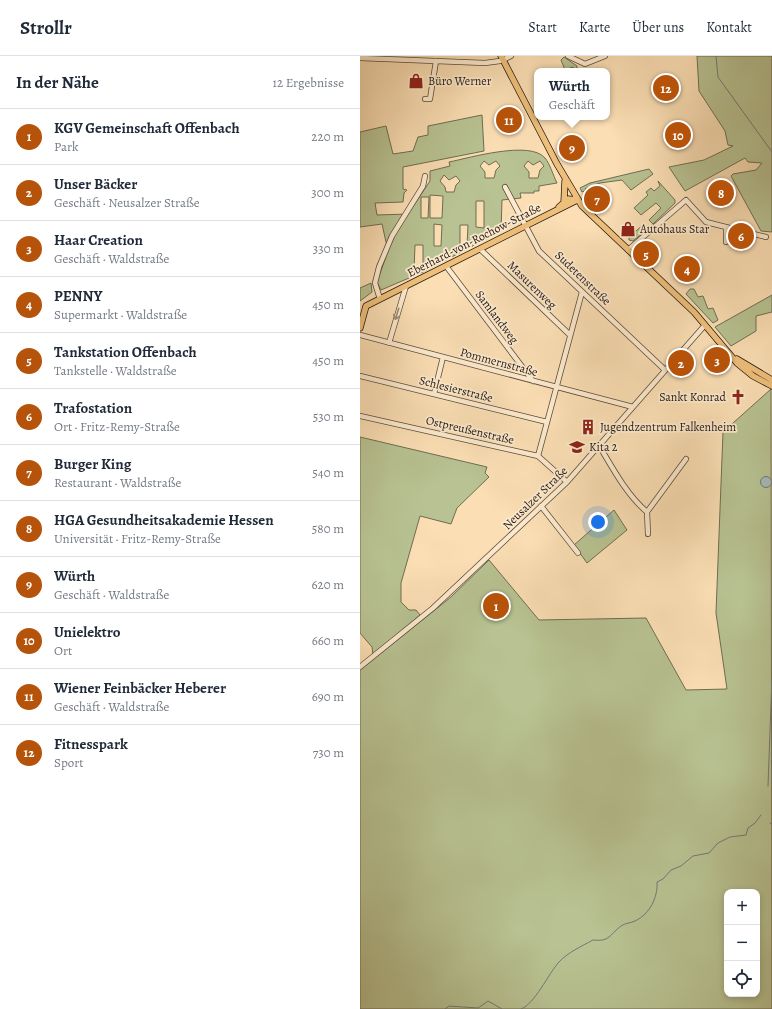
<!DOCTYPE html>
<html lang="de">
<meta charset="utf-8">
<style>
:root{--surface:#fff;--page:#f2f2f3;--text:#1f2937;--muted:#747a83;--line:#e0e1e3;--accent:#b45309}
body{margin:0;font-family:Alegreya,serif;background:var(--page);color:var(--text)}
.controls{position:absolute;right:12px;bottom:12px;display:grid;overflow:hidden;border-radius:8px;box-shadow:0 2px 6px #0003}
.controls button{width:36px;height:36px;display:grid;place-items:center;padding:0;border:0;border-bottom:1px solid var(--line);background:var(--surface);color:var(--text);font:20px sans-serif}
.you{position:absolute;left:238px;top:466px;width:14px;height:14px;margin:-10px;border:3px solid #fff;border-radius:50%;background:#1a73e8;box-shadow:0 0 0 6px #1a73e833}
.badge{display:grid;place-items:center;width:26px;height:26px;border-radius:50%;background:var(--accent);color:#fff;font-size:13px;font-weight:700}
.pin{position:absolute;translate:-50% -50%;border:2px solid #fff;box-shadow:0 1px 4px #0006}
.popup{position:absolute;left:174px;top:12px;width:76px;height:52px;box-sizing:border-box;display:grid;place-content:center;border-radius:8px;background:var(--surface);filter:drop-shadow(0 1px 3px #0005);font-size:13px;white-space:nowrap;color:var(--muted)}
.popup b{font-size:15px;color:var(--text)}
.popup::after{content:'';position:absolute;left:50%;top:100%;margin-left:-8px;border:8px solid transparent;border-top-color:var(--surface)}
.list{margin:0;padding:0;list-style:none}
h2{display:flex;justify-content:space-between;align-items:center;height:52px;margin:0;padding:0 16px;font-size:17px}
h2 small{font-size:13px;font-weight:400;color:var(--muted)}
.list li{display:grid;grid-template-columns:26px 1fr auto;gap:12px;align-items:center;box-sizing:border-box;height:56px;padding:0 16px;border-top:1px solid var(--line)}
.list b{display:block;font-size:15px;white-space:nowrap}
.list p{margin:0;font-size:13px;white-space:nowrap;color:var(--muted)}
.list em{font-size:13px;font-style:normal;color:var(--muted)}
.icon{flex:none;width:22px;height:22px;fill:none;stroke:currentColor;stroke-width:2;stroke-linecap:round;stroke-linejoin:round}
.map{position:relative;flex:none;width:412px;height:953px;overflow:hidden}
header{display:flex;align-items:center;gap:24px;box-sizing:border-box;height:56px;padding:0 20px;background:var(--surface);border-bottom:1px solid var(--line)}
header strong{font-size:19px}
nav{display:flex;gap:22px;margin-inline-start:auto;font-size:14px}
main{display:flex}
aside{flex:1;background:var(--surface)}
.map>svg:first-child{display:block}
.green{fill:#b8c292;stroke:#6e6d52;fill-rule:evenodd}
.water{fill:#a5b9b9;stroke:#717976}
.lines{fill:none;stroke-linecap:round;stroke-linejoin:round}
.stream{stroke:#717976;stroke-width:1}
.minor-casing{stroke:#5a4a3a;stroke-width:6}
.major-casing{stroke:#241812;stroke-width:7}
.minor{stroke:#fceace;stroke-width:4.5}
.major{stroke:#eebf7a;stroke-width:5.5}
.oneway{stroke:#9b8c79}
.labels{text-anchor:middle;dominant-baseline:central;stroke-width:3.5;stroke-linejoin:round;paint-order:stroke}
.poi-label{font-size:12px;fill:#241812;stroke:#fceace;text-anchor:start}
.street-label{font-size:12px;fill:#241812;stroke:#fceace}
</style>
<header>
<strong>Strollr</strong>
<nav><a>Start</a><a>Karte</a><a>Über uns</a><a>Kontakt</a></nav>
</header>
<main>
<aside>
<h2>In der Nähe<small>12 Ergebnisse</small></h2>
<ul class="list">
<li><span class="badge">1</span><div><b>KGV Gemeinschaft Offenbach</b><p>Park</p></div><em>220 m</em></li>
<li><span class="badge">2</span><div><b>Unser Bäcker</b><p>Geschäft · Neusalzer Straße</p></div><em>300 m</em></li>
<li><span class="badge">3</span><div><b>Haar Creation</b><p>Geschäft · Waldstraße</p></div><em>330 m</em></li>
<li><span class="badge">4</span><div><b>PENNY</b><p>Supermarkt · Waldstraße</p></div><em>450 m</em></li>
<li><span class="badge">5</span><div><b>Tankstation Offenbach</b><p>Tankstelle · Waldstraße</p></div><em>450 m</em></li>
<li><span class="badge">6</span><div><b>Trafostation</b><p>Ort · Fritz-Remy-Straße</p></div><em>530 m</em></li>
<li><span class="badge">7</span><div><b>Burger King</b><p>Restaurant · Waldstraße</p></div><em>540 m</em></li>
<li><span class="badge">8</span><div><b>HGA Gesundheitsakademie Hessen</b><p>Universität · Fritz-Remy-Straße</p></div><em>580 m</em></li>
<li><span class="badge">9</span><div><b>Würth</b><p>Geschäft · Waldstraße</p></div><em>620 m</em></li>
<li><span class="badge">10</span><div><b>Unielektro</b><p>Ort</p></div><em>660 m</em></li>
<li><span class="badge">11</span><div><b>Wiener Feinbäcker Heberer</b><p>Geschäft · Waldstraße</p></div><em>690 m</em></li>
<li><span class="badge">12</span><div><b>Fitnesspark</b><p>Sport</p></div><em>730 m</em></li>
</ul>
</aside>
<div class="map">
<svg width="412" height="953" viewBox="0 0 412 953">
<rect width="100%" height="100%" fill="#fbdeb4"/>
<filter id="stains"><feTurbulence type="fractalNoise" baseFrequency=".005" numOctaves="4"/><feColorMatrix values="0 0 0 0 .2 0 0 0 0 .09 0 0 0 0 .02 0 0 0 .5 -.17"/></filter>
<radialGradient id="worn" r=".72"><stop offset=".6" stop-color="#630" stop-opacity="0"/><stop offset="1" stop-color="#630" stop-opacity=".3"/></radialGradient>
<path class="green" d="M 337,0 L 412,0 L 412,176 L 401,175 L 371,120 L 373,118 L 396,114 L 402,107 L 388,106 L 385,102 L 325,135 L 309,111 L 344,104 L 373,90 L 368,89 L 365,75 L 339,35 Z
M 204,1 L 217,10 L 217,12 L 214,13 L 213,11 L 205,14 L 201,4 Z
M 122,59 L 124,95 L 43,111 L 43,133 L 47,134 L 44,137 L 43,146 L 15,147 L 17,159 L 48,158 L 70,125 L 70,115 L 90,110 L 89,106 C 109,102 170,84 185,102 C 190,108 193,119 197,127 L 179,130 L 179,135 L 174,135 L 174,137 L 160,137 L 161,142 L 142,144 L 141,175 L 63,216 L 21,234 L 17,226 L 28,195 L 22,168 L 0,171 L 0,76 L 26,70 L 33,98 L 53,95 L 58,81 L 68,79 L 68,70 ZM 124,105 L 129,109 L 136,105 L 140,110 L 136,114 L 134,122 L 125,122 L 125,116 L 120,110 ZM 168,105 L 173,109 L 180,105 L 184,110 L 180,114 L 178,122 L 169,122 L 169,116 L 164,110 ZM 84,119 L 89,124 L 96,120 L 100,125 L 96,129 L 94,136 L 86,136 L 85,131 L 80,125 ZM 70,139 L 83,140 L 82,162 L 70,162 ZM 61,141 L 69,141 L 68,162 L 61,162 ZM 116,145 L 124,145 L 124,172 L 116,171 ZM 74,168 L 82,169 L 81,190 L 74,190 ZM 100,169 L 108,169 L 107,190 L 100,190 ZM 55,189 L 63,189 L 63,215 L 54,215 Z
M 289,113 L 293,118 L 271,134 L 262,124 L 240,127 L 225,133 L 227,134 L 222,136 L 220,132 L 230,127 Z
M 298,125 L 315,144 L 315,147 L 293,168 L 289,164 L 301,152 L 296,147 L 281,159 L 274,152 L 288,139 L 286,136 L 291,132 L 294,135 L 300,130 Z
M 283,169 L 287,174 L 273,185 L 269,184 L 269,181 Z
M 11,227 L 12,236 L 0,245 L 0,232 Z
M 330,233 L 334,233 L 338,241 L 343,240 L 348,253 L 353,252 L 358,264 L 353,267 L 326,238 Z
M 412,239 L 412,256 L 396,260 L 396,275 L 371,290 L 355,271 Z
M 411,333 L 412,953 L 0,953 L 0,614 L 91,541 L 129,504 L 179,564 L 286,562 L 326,634 L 367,633 L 356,557 L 363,376 ZM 367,836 L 397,836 L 397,938 L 367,938 Z
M 0,381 L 127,411 L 125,417 L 129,421 L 97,452 L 91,468 L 60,460 L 41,527 L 41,546 L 49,554 L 56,554 L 60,559 L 13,599 L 12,591 L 0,577 Z
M 254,454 L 267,474 L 227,507 L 214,489 Z"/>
<path class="water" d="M400.5 426a5.5 5.5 0 1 1 11 0a5.5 5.5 0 1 1-11 0Z"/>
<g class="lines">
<path class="stream" d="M 356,0 L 358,21 L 412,96
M 408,730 L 412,621
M 410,767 L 412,769
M 85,953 L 89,950 L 118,952 L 128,945 L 142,953
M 161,953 C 175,948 188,918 199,906 C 207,897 222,890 233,884 C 250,886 249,879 261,870 C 265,867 271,867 275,865 C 290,858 298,841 297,826 L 303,823 L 311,814 L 321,810 L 333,800 L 349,797 L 358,787 L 370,781 L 386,779 L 388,772 L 395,767 L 401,759"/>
<g class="minor-casing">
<path id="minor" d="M 208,0 L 225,8 L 245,0
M 0,2 L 125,7 L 140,5 L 151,0
M 65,43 L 70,43 L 76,5
M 145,131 L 179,195 L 305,314
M 366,186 L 366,171
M 120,193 L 210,279
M 268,194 L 326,144 L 346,166 L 406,181
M 86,210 L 173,325
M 20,243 L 15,227 L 19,211 L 32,180 L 63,130 L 65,120
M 0,279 L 273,351
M 29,287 L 46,230
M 0,320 L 187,366
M 74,338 L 83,301
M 0,360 L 178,400 L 207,426
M 240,391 C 253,413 267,439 287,456 L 288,478
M 178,400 L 222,236
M 181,450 L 218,497
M 287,456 L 326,403
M 0,611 L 73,552 L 207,426 L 345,269"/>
</g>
<g class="major-casing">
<path id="major" d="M 141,0 L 197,108 L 222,150 L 334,256 L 377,307 L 393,320 L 412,330
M 204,146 L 205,125
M 199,151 L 208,143 L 217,144
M 0,272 L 6,250 L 217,144
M 377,303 L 412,324"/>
</g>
<use href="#minor" class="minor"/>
<use href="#major" class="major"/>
</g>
<defs><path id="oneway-shaft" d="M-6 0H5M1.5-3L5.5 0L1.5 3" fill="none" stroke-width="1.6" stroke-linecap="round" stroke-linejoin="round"/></defs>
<use class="oneway" href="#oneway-shaft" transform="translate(37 258) rotate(107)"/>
<defs>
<g id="shop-bare" transform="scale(1.2)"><path d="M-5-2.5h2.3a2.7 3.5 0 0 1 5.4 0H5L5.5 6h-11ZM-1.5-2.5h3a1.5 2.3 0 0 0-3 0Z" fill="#8f2418" stroke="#fceace" stroke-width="2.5" paint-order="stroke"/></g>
<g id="church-bare" transform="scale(1.2)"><path d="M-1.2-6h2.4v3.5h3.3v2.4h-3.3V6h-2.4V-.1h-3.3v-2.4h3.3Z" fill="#8f2418" stroke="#fceace" stroke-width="2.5" paint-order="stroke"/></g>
<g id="building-bare" transform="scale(1.2)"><path d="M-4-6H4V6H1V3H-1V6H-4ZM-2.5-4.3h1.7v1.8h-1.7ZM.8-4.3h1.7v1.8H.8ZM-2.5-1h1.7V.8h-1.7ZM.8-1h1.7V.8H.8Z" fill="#8f2418" stroke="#fceace" stroke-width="2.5" paint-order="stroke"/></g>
<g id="school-bare" transform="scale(1.2)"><path d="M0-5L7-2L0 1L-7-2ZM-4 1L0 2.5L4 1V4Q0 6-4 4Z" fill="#8f2418" stroke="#fceace" stroke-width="2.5" paint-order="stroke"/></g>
</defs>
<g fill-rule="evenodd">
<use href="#shop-bare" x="56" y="25"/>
<use href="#shop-bare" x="268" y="173"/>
<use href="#church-bare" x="378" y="341"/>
<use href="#building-bare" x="228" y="371"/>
<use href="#school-bare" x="217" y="391"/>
</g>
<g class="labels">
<g class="poi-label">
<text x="68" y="25">Büro Werner</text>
<text x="280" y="173">Autohaus Star</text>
<text x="366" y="341" text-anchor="end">Sankt Konrad</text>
<text x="240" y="371">Jugendzentrum Falkenheim</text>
<text x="229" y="391">Kita 2</text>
</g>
<g class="street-label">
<text transform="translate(114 184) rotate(-27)">Eberhard-von-Rochow-Straße</text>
<text transform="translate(223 222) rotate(44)">Sudetenstraße</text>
<text transform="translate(172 229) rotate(44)">Masurenweg</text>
<text transform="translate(137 261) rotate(53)">Samlandweg</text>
<text transform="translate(139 306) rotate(15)">Pommernstraße</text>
<text transform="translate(96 333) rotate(14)">Schlesierstraße</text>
<text transform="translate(110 374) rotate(13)">Ostpreußenstraße</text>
<text transform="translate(175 442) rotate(-44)">Neusalzer Straße</text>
</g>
</g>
<rect width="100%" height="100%" filter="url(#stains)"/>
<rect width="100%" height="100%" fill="url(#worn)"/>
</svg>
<div class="controls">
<button>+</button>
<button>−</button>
<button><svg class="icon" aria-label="locate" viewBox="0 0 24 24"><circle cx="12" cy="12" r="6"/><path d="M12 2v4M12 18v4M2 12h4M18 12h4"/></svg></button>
</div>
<div class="you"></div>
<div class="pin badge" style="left:136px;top:550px">1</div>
<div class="pin badge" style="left:321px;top:307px">2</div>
<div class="pin badge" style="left:357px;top:304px">3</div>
<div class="pin badge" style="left:327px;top:213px">4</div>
<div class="pin badge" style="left:286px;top:198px">5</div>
<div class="pin badge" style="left:381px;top:180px">6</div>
<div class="pin badge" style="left:237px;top:143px">7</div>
<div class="pin badge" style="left:361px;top:137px">8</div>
<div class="pin badge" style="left:212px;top:92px">9</div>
<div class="popup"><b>Würth</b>Geschäft</div>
<div class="pin badge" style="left:318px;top:79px">10</div>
<div class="pin badge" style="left:149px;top:64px">11</div>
<div class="pin badge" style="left:306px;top:32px">12</div>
</div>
</main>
